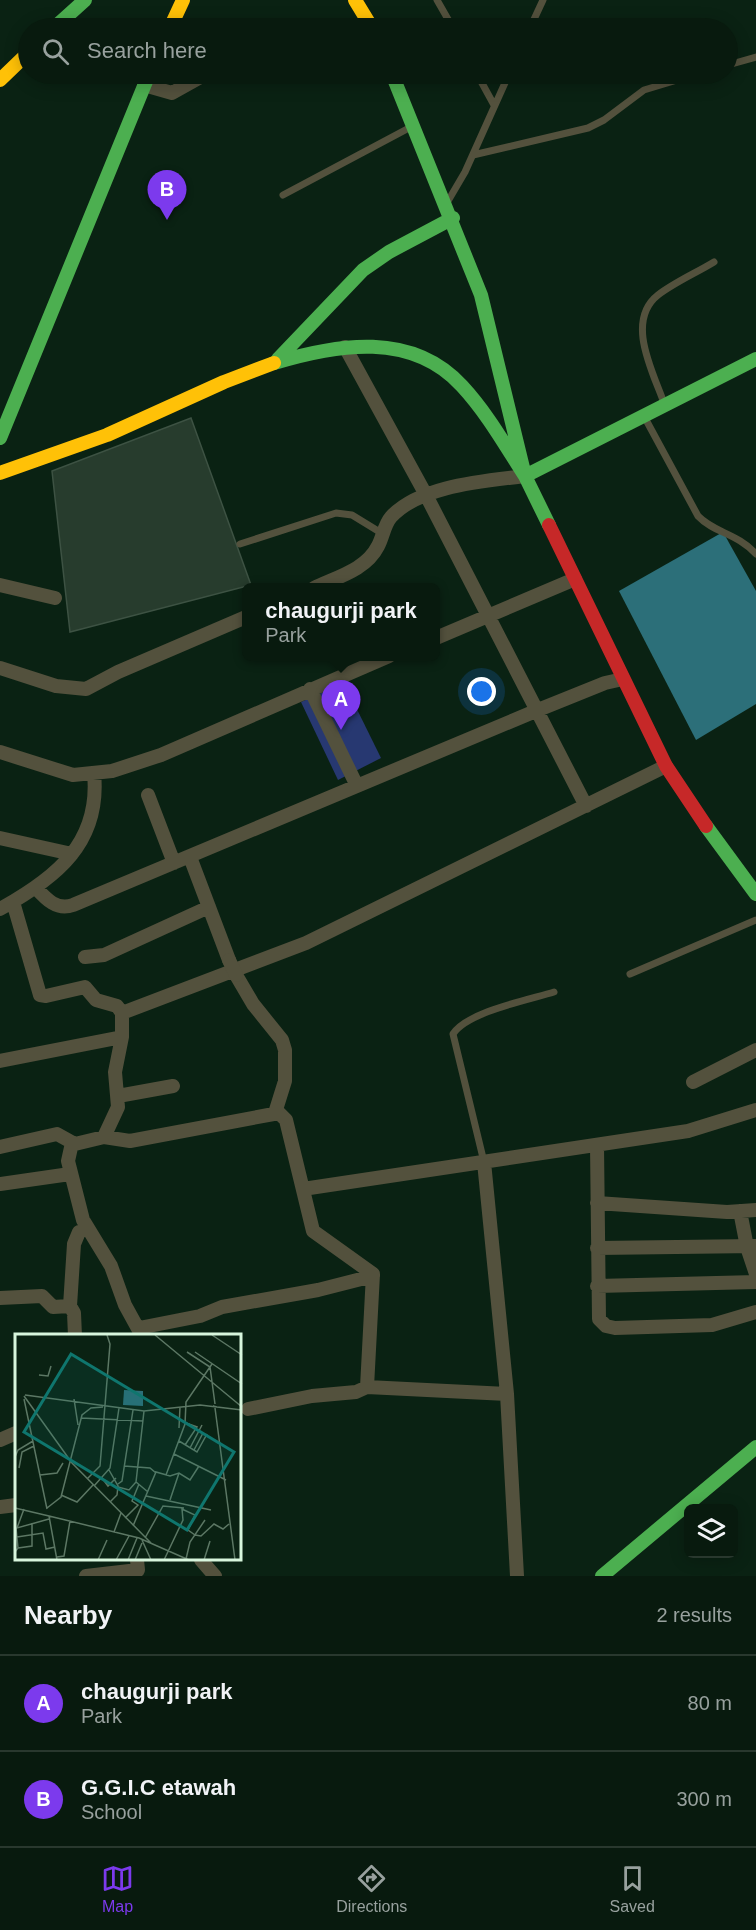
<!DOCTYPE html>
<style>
:root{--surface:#081a0e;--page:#16271c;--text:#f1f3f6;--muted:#98a19e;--line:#29382e;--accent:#7c3aed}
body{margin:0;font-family:Helvetica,sans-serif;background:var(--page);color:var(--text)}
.controls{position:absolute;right:18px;bottom:18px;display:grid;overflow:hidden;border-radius:9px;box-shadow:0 3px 15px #0003}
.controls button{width:54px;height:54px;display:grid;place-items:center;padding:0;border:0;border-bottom:2px solid var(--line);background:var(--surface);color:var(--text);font:30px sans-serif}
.you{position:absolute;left:482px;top:692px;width:21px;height:21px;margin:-15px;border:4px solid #fff;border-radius:50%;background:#1a73e8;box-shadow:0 0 0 9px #1a73e833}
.badge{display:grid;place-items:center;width:39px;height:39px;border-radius:50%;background:var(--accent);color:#fff;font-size:20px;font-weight:700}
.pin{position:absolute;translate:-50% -50px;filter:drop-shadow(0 2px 3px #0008)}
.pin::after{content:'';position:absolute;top:32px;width:21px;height:18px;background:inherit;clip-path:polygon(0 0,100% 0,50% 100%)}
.popup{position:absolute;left:242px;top:583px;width:198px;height:78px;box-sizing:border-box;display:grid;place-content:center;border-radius:9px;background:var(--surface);filter:drop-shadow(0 2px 4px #0005);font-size:20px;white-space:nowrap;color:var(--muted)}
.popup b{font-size:22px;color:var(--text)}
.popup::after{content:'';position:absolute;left:50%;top:100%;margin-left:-12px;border:12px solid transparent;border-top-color:var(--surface)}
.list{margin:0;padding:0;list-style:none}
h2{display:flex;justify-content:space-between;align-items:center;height:78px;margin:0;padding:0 24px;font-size:26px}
h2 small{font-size:20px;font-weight:400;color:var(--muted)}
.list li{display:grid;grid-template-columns:39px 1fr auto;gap:18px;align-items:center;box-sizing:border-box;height:96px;padding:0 24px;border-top:2px solid var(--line)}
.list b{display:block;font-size:22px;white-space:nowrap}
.list p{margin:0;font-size:20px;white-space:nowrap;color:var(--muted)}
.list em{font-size:20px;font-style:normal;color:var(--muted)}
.icon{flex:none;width:33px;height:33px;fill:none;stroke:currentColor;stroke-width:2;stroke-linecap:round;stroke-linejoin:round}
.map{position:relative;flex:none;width:756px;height:1576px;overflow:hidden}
.search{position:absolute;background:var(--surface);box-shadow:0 3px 15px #0003;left:18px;right:18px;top:18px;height:66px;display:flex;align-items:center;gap:15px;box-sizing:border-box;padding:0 21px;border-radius:33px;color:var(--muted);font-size:22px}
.sheet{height:270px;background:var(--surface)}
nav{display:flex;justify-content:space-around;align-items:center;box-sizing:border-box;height:84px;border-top:2px solid var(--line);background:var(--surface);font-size:16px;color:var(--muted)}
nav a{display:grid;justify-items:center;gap:3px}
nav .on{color:var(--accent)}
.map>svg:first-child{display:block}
.green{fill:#273871}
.water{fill:#2c6f79}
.building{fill:#273c2d;stroke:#3d5243;stroke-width:1.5}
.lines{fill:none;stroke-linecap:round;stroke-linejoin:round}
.lane{stroke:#53513d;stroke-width:7}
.street{stroke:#53513d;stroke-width:14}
.fast{stroke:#4caf50;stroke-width:14}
.slow{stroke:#ffc107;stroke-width:14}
.jam{stroke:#c62828;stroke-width:14}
.street-bridge{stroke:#53513d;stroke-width:14}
.inset-road{fill:none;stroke:#5c7764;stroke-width:1.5}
.view{fill:#0f766e;fill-opacity:0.15;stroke:#0f766e;stroke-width:3}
.inset-edge{fill:none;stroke:#d8f6dd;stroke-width:3}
</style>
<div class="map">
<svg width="756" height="1576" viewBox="0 0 756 1576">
<rect width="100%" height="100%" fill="#0a2213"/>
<path class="green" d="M 344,683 L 381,758 L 338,780 L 301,702 Z"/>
<path class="water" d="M 723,532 L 756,591 L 756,704 L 696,740 L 619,591 Z"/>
<path class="building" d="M 191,418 L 251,585 L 70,632 L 52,471 Z"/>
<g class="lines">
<path class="lane" d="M 437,0 L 453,28
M 530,28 L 543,0
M 728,65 L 756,57
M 477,74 L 494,105
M 473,155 L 588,128 L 604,120 L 644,90 L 697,74
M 283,195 L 409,128
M 448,201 L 465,172 L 509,74
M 664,403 C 653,372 625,321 658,295 C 675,282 696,273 714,262
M 645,418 L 698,516 C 714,533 737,533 756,554
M 240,544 L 336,513 L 352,515 L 383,534
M 630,974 L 756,920
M 484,1162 L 453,1034 C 467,1012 528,1000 554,992"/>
<path class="street" d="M 144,85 L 172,93 L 206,74
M 345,347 L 426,495 L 586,806
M 0,585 L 55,598
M 314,588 C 337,577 366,570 378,546 C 383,537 384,525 391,517 C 420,485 486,481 525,476
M 436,638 L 575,579
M 0,668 L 56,686 L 86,689 L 118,672 L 246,617
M 310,689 L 357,786
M 0,752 L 73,775 L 112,771 L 161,755 L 389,656
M 148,795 L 174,863
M 0,838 L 72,854
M 190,857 L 229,960
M 36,888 C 46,899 57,911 73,905 L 538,710 L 605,683 L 623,679
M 13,902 L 40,995 L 46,996 L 85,987 L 96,1000 L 117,1006 L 122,1013 L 122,1037 L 115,1072 L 118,1107 L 104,1137
M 0,909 C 56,878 101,843 94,773
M 85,957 L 104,955 L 209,907
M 236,975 L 253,1004 L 282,1040 L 285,1050 L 285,1081 L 275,1113
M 122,1013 L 306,943 L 666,766
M 0,1061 L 122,1037
M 693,1082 L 756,1050
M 118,1096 L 173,1086
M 72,1143 L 68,1161 L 83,1220 L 111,1266 L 125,1305 L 142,1336
M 597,1145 L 599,1319 L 606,1326 L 615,1328 L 712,1325 L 756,1312
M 0,1147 L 57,1134 L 75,1144 L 104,1137 L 130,1141 L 279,1113 L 286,1120 L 313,1231 L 373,1274 L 367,1387 L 507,1394
M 484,1162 L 507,1394 L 517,1576
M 0,1184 L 70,1174
M 303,1189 L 688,1131 L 756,1110
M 597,1203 L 727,1212 L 756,1210
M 740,1211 L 747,1247 L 756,1274
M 597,1248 L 756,1246
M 597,1286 L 756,1282
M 0,1298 L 42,1296 L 53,1307 L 70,1306 L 74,1313 L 75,1336
M 70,1306 L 74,1244 L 79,1232
M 139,1328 L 200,1316 L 222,1307 L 318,1290 L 373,1276
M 248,1409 L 312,1396 L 356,1392 L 367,1387
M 0,1440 L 16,1433
M 0,1507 L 16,1505
M 201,1560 L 215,1576
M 86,1576 L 138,1570 L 137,1560"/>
<path class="fast" d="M 54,28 L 85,0
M 392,74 L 481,295 L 525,476 L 549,525
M 278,359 L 363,270 L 389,252 L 453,218
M 274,363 C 337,344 412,331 462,386 C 487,413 505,445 525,476 L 756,359
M 0,438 L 149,74
M 706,826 L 756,894
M 602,1576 L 756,1447"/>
<path class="slow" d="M 355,0 L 372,28
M 170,28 L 183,0
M 0,80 L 28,53
M 0,473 L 107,435 L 224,382 L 274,363"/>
<path class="jam" d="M 549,525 L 666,766 L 706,826"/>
<path class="street-bridge" d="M 229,960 L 236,975"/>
</g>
<g transform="translate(15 1334)">
<rect width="226" height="226" fill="#0a2213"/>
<path d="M 109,56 L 128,57 L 128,72 L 108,71 Z" fill="#2c6f79"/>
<path class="inset-road" d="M 140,1 L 227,73M 197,1 L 227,21M 172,18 L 195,33 L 200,70M 180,18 L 227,50M 24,41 L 33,42 L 36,32M 10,61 L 129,77 L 185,71 L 202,73 L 198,72M 9,62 L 57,129 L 136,209M 9,65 L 32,175M 59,65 L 63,91M 202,73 L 227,76M 200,74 L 220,226M 66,84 L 128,87M 164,94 L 165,73M 164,107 L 182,118 L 192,100M 170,111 L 182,93 L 171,89M 175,114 L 187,91M 179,116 L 188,99M 159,120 L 211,146M 0,123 L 3,116 L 18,107M 109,132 L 135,134 L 141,139M 4,134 L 7,118 L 19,112M 94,136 L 103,152 L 102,161 L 95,168M 25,141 L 42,139 L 48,129M 151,141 L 170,90 L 171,68 L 197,30M 87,144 L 93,152 L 101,144M 72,145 L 85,132 L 95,10 L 92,1M 121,148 L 129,77M 103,150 L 107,147 L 118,76M 79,152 L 95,134 L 104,74M 103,153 L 114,156 L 121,148 L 133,158M 46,161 L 62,168 L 78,151M 131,162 L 196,176M 155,166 L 164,139M 0,174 L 34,182M 32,174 L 46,163 L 67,81 L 76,74 L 88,73M 9,175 L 2,194 L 34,185M 34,182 L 124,204 L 174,226M 34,182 L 42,226M 110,184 L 123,171 L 117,167 L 124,150M 118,192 L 141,138 L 155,142 L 164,139 L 175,146 L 184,132M 99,198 L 106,179M 180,201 L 186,202 L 199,190 L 208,195 L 214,190M 2,203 L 28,199 L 31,215 L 40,213M 130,204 L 148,172 L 169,174M 127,206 L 136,226M 3,214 L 17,212 L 17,189M 0,218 L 3,214 L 1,194M 42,223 L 49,222 L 55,187M 171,225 L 175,208 L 190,186M 83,226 L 92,206M 101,226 L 114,202M 113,226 L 122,204M 120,226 L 127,209M 149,226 L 168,186 L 167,175 L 180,181 L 173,196 L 180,201M 189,226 L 195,207"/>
<path class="view" d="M 56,20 L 219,118 L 172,196 L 9,98 Z"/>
<rect width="226" height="226" class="inset-edge"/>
</g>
</svg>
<div class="controls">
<button><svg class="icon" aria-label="layers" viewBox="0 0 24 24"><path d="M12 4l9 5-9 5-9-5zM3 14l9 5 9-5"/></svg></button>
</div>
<div class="you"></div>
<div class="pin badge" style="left:341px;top:730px">A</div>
<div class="popup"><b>chaugurji park</b>Park</div>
<div class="pin badge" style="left:167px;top:220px">B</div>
<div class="search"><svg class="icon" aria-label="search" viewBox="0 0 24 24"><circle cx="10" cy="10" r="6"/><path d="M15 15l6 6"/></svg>Search here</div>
</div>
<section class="sheet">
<h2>Nearby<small>2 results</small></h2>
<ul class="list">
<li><span class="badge">A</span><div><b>chaugurji park</b><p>Park</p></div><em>80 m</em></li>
<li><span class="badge">B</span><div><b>G.G.I.C etawah</b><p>School</p></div><em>300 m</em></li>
</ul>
</section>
<nav>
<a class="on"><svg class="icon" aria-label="map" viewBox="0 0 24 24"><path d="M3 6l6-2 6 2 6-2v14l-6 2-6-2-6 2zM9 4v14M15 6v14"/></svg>Map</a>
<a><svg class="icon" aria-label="directions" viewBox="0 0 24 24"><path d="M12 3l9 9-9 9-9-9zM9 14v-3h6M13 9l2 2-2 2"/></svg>Directions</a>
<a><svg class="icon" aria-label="saved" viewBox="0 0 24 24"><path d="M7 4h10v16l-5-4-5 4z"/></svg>Saved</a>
</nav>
